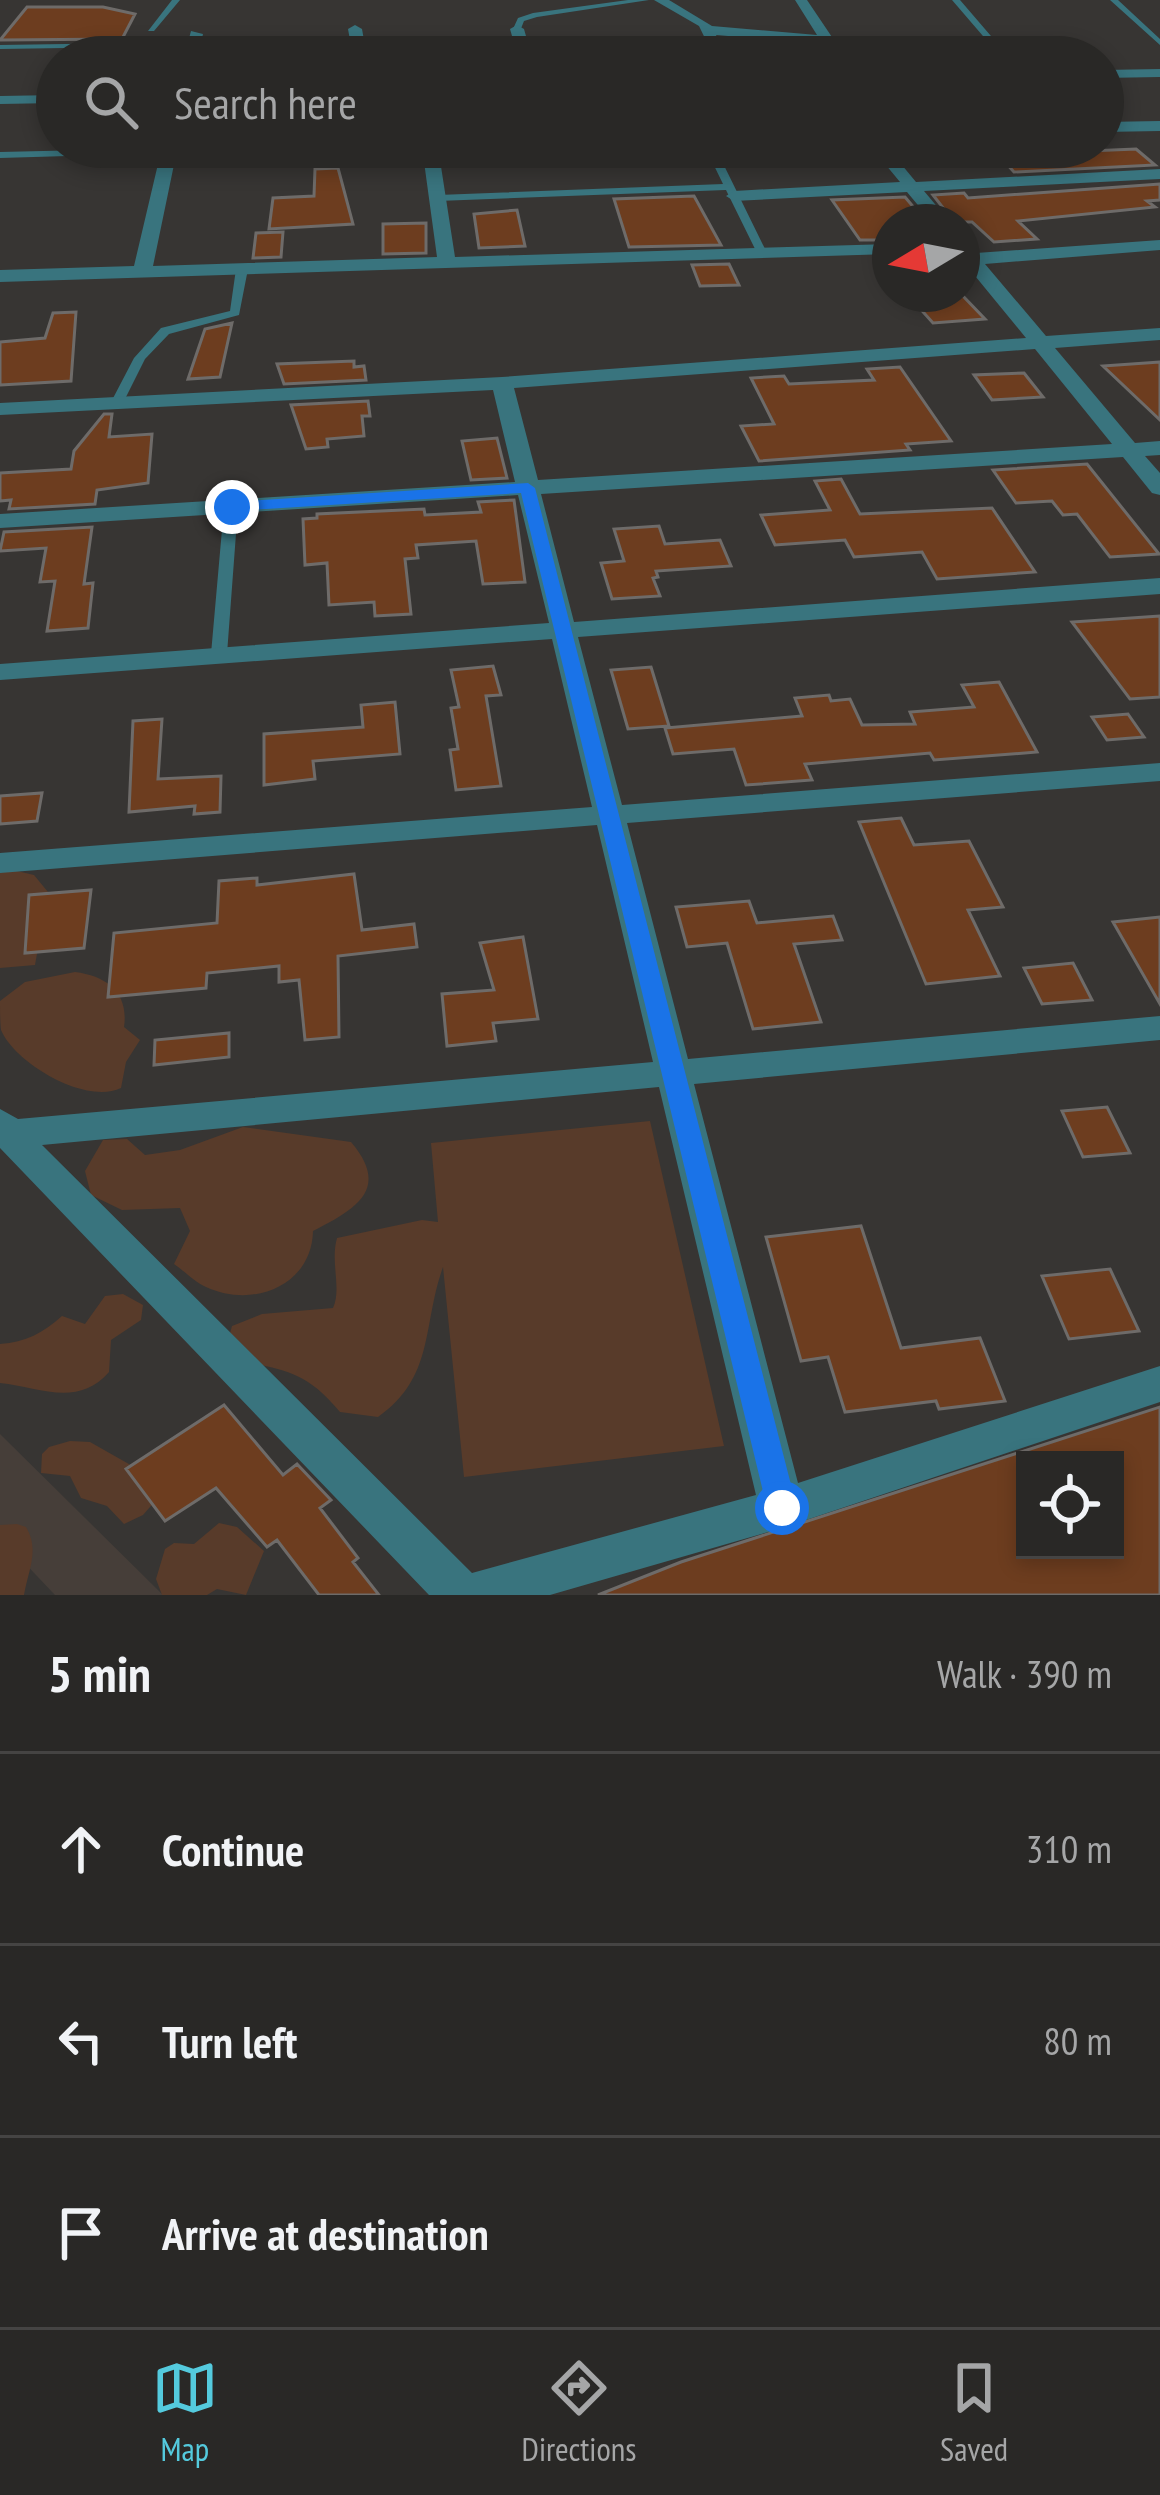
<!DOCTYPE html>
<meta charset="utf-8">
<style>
:root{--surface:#292826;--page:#31302e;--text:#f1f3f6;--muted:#a5a6a7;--line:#454443;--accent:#54cadd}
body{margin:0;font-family:"PT Sans Narrow",sans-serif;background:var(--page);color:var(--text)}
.controls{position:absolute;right:36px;bottom:36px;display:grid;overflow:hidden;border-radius:0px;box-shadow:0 6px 18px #0003}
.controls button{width:108px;height:108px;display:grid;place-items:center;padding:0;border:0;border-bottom:3px solid var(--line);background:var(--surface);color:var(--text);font:60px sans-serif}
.compass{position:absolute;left:872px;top:204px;width:108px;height:108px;border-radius:50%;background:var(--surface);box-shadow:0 6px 18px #0003;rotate:260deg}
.stop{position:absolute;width:36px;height:36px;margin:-27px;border:9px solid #1a73e8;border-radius:50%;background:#fff}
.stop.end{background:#1a73e8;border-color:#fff;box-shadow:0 3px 12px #0008}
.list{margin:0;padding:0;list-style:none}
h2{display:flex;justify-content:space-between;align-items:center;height:156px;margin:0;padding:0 48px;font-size:51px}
h2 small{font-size:39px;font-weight:400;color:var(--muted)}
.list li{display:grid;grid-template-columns:78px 1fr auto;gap:36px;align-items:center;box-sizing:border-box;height:192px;padding:0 48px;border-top:3px solid var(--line)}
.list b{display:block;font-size:45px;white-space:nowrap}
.list em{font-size:39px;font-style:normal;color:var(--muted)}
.icon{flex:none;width:66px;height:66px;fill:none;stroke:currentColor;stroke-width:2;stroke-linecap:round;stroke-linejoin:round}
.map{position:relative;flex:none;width:1160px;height:1595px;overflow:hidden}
.search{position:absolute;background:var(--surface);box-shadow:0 6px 18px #0003;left:36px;right:36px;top:36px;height:132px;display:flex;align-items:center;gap:30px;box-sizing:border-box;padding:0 42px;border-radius:66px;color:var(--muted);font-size:45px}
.sheet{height:732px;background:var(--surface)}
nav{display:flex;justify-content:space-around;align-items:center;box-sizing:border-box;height:168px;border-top:3px solid var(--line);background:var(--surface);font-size:33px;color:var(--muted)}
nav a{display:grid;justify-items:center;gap:6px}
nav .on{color:var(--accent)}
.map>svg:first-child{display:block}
.built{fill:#463e39}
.green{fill:#583b2a}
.building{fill:#6d3d1f;stroke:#6e6b69;stroke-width:3;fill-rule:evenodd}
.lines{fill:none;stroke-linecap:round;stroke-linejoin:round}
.service{fill:#39747e;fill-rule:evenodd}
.minor{fill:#39747e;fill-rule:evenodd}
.route{fill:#1a73e8}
</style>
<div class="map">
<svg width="1160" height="1595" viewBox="0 0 1160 1595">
<rect width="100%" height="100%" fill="#373533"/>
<path class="built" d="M 0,1434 L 163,1595 L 55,1595 L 0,1537 Z"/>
<path class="green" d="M 0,867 L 34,875 L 48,892 L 35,965 L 0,968 Z
M 75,972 C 108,976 129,994 124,1027 L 140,1040 L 126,1062 L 121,1088 C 85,1105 15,1063 1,1030 C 0,1022 0,1009 0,1001 L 25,982 Z
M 650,1121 L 724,1446 L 464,1477 L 443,1267 C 422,1326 435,1377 378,1417 L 340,1412 C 300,1364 280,1373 224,1355 L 232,1326 L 262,1314 L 333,1308 C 342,1288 330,1263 337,1238 L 422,1220 L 438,1222 L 431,1143 Z
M 243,1127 L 351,1142 C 391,1189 356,1209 313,1231 C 312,1285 254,1309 206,1287 C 195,1282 184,1271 174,1264 L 190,1231 L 180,1208 L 122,1210 L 91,1195 L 85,1171 L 103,1140 L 127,1139 L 145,1155 L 180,1150 Z
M 123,1294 L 143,1305 L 141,1320 L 111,1340 L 109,1372 C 78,1408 39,1387 0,1383 L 0,1344 C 26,1342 43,1333 62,1316 L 85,1324 L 105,1296 Z
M 70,1441 L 90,1442 L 150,1476 L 157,1499 L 143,1515 L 124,1524 L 107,1506 L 81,1498 L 70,1476 L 41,1473 L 42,1454 L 49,1447 Z
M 219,1523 L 237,1527 L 264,1551 L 246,1595 L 217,1589 L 207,1595 L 162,1595 L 156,1579 L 165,1549 L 174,1543 L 194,1544 Z
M 17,1524 L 26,1527 C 40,1550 28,1571 24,1595 L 0,1595 L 0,1525 Z"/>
<path class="building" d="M 27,7 L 103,7 L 135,14 L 122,39 L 0,40 Z
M 1136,149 L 1155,165 L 1014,172 L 1004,161 L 1023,160 L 1016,154 Z
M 338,168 L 353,224 L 269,229 L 273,198 L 314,196 L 315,169 Z
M 1160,184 L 1160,200 L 1147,201 L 1155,207 L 1018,221 L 1037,239 L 994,242 L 972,222 L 954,222 L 933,195 L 964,193 L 968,198 Z
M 694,196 L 721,245 L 629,247 L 614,199 Z
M 905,197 L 926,222 L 890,222 L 890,240 L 860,240 L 832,200 Z
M 517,210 L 525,246 L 479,248 L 474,214 Z
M 426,223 L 426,253 L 383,254 L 383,224 Z
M 283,232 L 281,257 L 253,258 L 256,233 Z
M 729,264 L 739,285 L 700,286 L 692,265 Z
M 907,294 L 961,294 L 985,319 L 933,323 Z
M 76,312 L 71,381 L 0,385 L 0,342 L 45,338 L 53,313 Z
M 232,323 L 220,377 L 188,379 L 205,329 Z
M 354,361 L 354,367 L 364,366 L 366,380 L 284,384 L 277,364 Z
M 1160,362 L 1160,420 L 1103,366 Z
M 900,367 L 951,441 L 906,444 L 910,450 L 759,461 L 741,426 L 774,424 L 751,378 L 784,376 L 789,384 L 874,380 L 867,369 Z
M 1024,373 L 1043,397 L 992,400 L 974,375 Z
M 368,401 L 370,416 L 362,416 L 364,436 L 327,439 L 328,447 L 306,449 L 291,405 Z
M 104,414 L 112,414 L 109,437 L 152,434 L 148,483 L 97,490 L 95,504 L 9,509 L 11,500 L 0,501 L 0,473 L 71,469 L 74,451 Z
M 497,438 L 507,478 L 471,480 L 462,441 Z
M 1087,464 L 1159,554 L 1110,557 L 1077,514 L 1063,515 L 1052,501 L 1016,503 L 993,470 Z
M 841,479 L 860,514 L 992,508 L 1035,572 L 937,579 L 922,552 L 854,557 L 845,540 L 775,545 L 761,515 L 830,510 L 815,481 Z
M 514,500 L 525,582 L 483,584 L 476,541 L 416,545 L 418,558 L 405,559 L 411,614 L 375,616 L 374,602 L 329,605 L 327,563 L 305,565 L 303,519 L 317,518 L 317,514 L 424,509 L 425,515 L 481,512 L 478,502 Z
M 659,526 L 665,544 L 720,540 L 731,566 L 656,571 L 658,577 L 653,578 L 660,596 L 612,599 L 601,563 L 624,561 L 614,529 Z
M 92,527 L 84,584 L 93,583 L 88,628 L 47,631 L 55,581 L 40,582 L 46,548 L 0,551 L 4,532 Z
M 1160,616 L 1160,697 L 1130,699 L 1072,622 Z
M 493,666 L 501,695 L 486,696 L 501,786 L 456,790 L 450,750 L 458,749 L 451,708 L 459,707 L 451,670 Z
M 651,667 L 669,726 L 628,729 L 611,670 Z
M 999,682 L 1037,752 L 934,760 L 930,753 L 805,764 L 812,780 L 746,785 L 734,749 L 673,754 L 665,728 L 802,716 L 795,698 L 829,695 L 831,701 L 850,699 L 862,725 L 915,724 L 910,712 L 974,707 L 962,685 Z
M 395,702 L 400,754 L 313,761 L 315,779 L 264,785 L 264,734 L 363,727 L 361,705 Z
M 1128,714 L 1144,737 L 1107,740 L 1092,717 Z
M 162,719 L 158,779 L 221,776 L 220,812 L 194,814 L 195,806 L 129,812 L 133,721 Z
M 42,793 L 37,821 L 0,824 L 0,796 Z
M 901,818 L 914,845 L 969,841 L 1003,907 L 968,910 L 1000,976 L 926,984 L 859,822 Z
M 354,874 L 362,930 L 414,924 L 417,947 L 338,956 L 339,1037 L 305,1040 L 299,980 L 279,982 L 279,966 L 207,973 L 206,988 L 108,997 L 114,933 L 217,923 L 219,881 L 257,878 L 257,885 Z
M 91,890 L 84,948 L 25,953 L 29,895 Z
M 749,901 L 757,923 L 833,916 L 842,940 L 794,944 L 821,1022 L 753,1029 L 727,943 L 687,947 L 676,907 Z
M 1160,917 L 1160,1004 L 1113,922 Z
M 523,937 L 538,1019 L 493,1023 L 496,1041 L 447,1046 L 442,994 L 494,990 L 480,943 Z
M 1073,963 L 1092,1000 L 1042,1004 L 1024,968 Z
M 229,1033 L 229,1057 L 154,1065 L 155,1040 Z
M 1107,1107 L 1130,1153 L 1083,1157 L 1062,1111 Z
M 861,1226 L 901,1348 L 980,1338 L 1005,1401 L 939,1409 L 936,1401 L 845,1412 L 828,1357 L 801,1361 L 766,1237 Z
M 1110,1269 L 1139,1331 L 1069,1339 L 1042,1276 Z
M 224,1405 L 283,1475 L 297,1464 L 331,1500 L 320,1508 L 358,1558 L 353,1562 L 379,1595 L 319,1595 L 277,1540 L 267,1547 L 216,1488 L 165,1521 L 126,1469 Z
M 1160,1407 L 1160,1595 L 598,1595 L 681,1562 ZM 1025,1460 L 1115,1460 L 1115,1550 L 1025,1550 Z"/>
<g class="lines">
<path class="service" d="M 172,0 L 180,0 L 154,31 L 148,31 Z
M 628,0 L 649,0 L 537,17 L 524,21 L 520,31 L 513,29 L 518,18 L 533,13 Z
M 952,0 L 960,0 L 1009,57 L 1001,57 Z
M 1110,0 L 1118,0 L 1160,39 L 1160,45 Z
M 711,36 L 714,40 L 521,44 L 517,42 L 521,40 Z
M 197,42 L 194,46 L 0,49 L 0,45 Z
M 705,147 L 715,147 L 767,253 L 766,255 L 757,253 L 726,190 L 438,201 L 433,198 L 438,195 L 723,184 Z
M 172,148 L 172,152 L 169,153 L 0,158 L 0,152 Z
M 242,266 L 248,269 L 239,315 L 169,334 L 145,359 L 121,407 L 111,407 L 110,404 L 134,358 L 161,328 L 230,311 L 236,269 Z
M 231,503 L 238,507 L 227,654 L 219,659 L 211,654 L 224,507 Z"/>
<path class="minor" d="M 654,0 L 669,0 L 712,26 L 817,35 L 795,0 L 807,0 L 838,46 L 831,50 L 823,44 L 716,35 L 728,57 L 714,57 L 699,26 Z
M 355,25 L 362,29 L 367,57 L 353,57 L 348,29 Z
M 517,25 L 524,29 L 532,57 L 518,57 L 510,29 Z
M 191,31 L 203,34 L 198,57 L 184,57 Z
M 1160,69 L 1160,77 L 1103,78 L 1103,70 Z
M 57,95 L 57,103 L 0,104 L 0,96 Z
M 1160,121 L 1160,131 L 1103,132 L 1103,122 Z
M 162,147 L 313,147 L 305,152 L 176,155 L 153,266 L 437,257 L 422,147 L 438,147 L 455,257 L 890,244 L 890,254 L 0,282 L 0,270 L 134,266 Z
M 871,147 L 887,147 L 916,182 L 1160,169 L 1160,179 L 924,191 L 950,222 L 932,222 L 907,192 L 734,201 L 726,196 L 734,191 L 900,182 Z
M 1160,240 L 1160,250 L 985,264 L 1046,336 L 1160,328 L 1160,340 L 1055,348 L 1135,443 L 1160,441 L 1160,455 L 1145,456 L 1160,473 L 1160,495 L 1152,493 L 1123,457 L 541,494 L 574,622 L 1160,578 L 1160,594 L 578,637 L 622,805 L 1160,763 L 1160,781 L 627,823 L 688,1059 L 1160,1016 L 1160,1040 L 694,1084 L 798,1483 L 1160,1366 L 1160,1402 L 782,1528 L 550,1595 L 429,1595 L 0,1148 L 0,1109 L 18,1119 L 653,1062 L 597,825 L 0,873 L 0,853 L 592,807 L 552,639 L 0,680 L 0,664 L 549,623 L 518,495 L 0,528 L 0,514 L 515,482 L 493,390 L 0,415 L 0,403 L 502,377 L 1026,338 L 962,260 L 962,243 L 976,253 ZM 1035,349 L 1112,444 L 538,480 L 514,388 ZM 659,1087 L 756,1495 L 472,1573 L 42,1145 Z"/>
</g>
<path class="route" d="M 528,483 L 535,488 L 797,1508 L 793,1517 L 782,1521 L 772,1517 L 767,1508 L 521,493 L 232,511 L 224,507 L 232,502 Z"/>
</svg>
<div class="controls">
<button><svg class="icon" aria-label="locate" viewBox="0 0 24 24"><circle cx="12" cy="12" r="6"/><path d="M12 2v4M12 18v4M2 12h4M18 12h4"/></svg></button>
</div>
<svg class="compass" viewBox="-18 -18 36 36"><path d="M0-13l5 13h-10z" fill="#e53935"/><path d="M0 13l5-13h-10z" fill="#a5a6a7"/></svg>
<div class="stop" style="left:782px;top:1508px"></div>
<div class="stop end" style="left:232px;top:507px"></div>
<div class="search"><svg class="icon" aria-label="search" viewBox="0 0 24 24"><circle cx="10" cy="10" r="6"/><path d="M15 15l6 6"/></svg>Search here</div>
</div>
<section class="sheet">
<h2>5 min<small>Walk · 390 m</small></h2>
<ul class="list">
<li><svg class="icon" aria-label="ahead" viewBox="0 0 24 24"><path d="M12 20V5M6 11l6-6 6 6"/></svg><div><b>Continue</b></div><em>310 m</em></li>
<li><svg class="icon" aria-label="left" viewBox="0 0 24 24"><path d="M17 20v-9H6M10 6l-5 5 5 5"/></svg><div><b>Turn left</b></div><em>80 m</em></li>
<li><svg class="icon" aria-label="arrive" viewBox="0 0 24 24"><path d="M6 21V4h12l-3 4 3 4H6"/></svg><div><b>Arrive at destination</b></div></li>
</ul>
</section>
<nav>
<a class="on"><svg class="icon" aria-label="map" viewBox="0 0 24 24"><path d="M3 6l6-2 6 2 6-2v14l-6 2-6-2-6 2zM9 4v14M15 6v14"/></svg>Map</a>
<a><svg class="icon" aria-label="directions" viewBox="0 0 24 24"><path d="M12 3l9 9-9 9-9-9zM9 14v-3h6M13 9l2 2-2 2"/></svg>Directions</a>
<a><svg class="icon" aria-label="saved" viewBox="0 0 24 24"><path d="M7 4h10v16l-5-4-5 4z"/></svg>Saved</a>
</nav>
